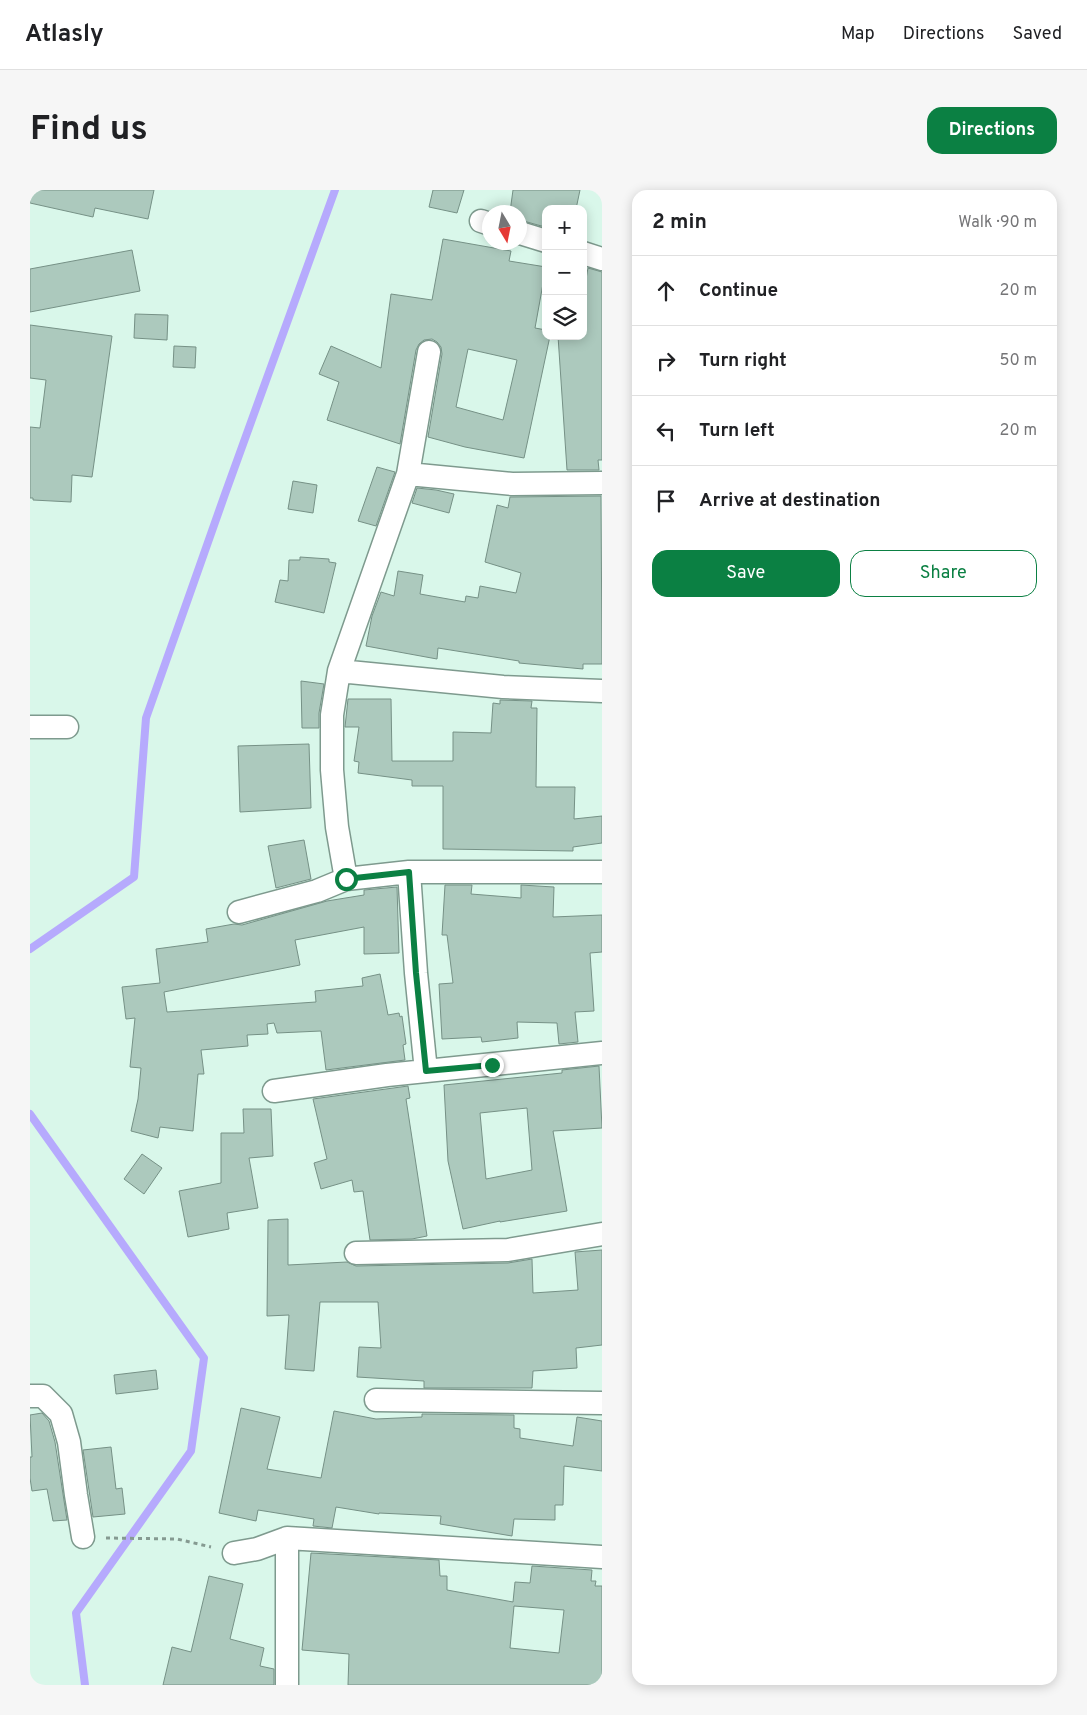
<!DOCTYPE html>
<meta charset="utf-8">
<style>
:root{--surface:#fff;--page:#f6f6f6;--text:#202124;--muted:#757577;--line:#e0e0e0;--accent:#0b8043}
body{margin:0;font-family:Overpass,sans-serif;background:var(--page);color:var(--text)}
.controls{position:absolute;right:15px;top:15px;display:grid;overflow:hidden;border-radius:10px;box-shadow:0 2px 12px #0003}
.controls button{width:45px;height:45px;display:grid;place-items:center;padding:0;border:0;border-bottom:1px solid var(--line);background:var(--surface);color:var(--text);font:25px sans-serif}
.compass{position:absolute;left:452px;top:15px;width:45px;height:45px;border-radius:50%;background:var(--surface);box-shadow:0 2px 12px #0003;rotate:170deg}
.stop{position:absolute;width:15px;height:15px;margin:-11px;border:4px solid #0b8043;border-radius:50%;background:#fff}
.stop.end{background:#0b8043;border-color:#fff;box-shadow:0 1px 5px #0008}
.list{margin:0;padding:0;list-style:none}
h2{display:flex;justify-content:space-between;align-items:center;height:65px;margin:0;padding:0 20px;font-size:21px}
h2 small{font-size:16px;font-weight:400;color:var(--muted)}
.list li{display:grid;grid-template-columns:32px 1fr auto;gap:15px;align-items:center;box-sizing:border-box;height:70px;padding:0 20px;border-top:1px solid var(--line)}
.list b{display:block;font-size:19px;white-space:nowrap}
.list em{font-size:16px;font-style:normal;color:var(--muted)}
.actions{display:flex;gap:10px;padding:15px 20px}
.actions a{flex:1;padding:11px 0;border:1px solid var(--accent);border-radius:15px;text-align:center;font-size:18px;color:var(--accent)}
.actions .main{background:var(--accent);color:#fff}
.icon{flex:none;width:28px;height:28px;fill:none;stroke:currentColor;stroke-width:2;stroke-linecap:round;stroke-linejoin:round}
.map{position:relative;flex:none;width:572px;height:1495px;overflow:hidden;border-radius:15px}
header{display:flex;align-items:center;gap:30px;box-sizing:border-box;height:70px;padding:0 25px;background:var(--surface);border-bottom:1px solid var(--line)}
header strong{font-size:24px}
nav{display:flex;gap:28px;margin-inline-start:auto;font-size:18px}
.intro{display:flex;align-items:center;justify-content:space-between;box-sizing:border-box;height:120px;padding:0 30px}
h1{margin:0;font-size:35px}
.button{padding:12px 22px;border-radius:15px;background:var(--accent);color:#fff;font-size:18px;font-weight:700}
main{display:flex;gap:30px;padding:0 30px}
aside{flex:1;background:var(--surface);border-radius:15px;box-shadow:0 2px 12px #0003}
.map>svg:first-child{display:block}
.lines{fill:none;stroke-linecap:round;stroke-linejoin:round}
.stream{stroke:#b6aafd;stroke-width:8}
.building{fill:#acc9bd;stroke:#769186;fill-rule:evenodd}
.street-casing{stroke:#7e9a8e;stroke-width:25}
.path{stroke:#859a91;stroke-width:3;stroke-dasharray:4 4;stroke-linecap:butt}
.street{stroke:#fff;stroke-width:22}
.route{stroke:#0b8043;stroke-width:6}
</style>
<header>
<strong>Atlasly</strong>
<nav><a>Map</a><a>Directions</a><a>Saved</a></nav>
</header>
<div class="intro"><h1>Find us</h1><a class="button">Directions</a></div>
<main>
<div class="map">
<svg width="572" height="1495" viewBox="0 0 572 1495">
<rect width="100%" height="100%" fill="#d9f7ea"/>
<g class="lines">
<path class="stream" d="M 0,759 L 104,687 L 116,528 L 195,304 L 305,0
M 0,924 L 174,1168 L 161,1261 L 46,1423 L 55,1495"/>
</g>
<path class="building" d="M 0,0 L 124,0 L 118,29 L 65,18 L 63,27 L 0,13 Z
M 403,0 L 434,0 L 427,23 L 399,17 Z
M 483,0 L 550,0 L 546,19 L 516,19 L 515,37 L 490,30 L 490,22 L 480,22 Z
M 413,49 L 481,61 L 479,71 L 516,77 L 505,138 L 516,140 L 516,146 L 520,146 L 494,268 L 435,257 L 398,247 L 412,164 L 411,157 L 407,152 L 402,149 L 394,150 L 389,154 L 386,160 L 370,254 L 297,230 L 309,192 L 289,184 L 301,156 L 351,178 L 361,104 L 402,110 ZM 438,159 L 487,170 L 473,230 L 426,217 Z
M 102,60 L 110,101 L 0,122 L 0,79 Z
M 558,78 L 572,82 L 572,270 L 568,270 L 569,280 L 537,280 L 528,146 L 553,146 L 553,105 Z
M 105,124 L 138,125 L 137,150 L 104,148 Z
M 0,135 L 82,146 L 62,287 L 42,285 L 41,312 L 3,310 L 3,308 L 0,308 L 0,237 L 10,238 L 16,190 L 0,188 Z
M 144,156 L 166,157 L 165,178 L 143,177 Z
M 347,277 L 365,282 L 346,336 L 328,331 Z
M 263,291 L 287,295 L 283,323 L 258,319 Z
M 387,298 L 406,300 L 424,304 L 419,323 L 382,313 Z
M 571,306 L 572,474 L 553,474 L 553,479 L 489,473 L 489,471 L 408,458 L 407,469 L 336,456 L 342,426 L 351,402 L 364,406 L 368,381 L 393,385 L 390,404 L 435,412 L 436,406 L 448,408 L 450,396 L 486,403 L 491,383 L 455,372 L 467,315 L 478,318 L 480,307 Z
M 270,367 L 299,369 L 299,372 L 306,373 L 294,423 L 245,412 L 250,390 L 258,391 L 259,370 L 270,370 Z
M 271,491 L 294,494 L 289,523 L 289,538 L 272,538 Z
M 318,509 L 361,509 L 362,571 L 423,571 L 423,542 L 461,543 L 463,513 L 470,514 L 470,510 L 502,511 L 501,518 L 507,518 L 506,597 L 545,597 L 544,629 L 572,626 L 572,653 L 543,657 L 543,661 L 413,659 L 413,596 L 382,596 L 382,590 L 328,583 L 329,572 L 324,571 L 329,537 L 315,537 Z
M 279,554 L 281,618 L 210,622 L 208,556 Z
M 274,650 L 281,689 L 246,698 L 238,656 Z
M 415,695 L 442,695 L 441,704 L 491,708 L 491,695 L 524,697 L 523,727 L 572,725 L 572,762 L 560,763 L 564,821 L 545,822 L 548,852 L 529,854 L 527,833 L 487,832 L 488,848 L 452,852 L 451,847 L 412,849 L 409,794 L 423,793 L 417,745 L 412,745 Z
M 367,697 L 369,763 L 334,764 L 334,737 L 265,750 L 270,775 L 134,802 L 137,822 L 286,812 L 285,801 L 333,796 L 332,788 L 350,784 L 358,825 L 369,823 L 370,827 L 372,826 L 376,854 L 373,855 L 375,870 L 296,880 L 291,841 L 247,843 L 244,833 L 237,834 L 238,844 L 217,845 L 218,856 L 171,860 L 174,884 L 168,884 L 163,941 L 130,937 L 128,948 L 101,941 L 108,909 L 111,878 L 100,877 L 105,828 L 96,829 L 92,797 L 130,793 L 126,759 L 178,752 L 176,739 L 204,734 L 212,735 L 297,711 L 334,705 L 334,700 Z
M 569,876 L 572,938 L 523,941 L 537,1021 L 470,1032 L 470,1031 L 433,1039 L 418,971 L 414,895 L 532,883 L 532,880 ZM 497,918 L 502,980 L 456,989 L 450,923 Z
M 378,896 L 380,908 L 376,909 L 397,1046 L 382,1049 L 340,1050 L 333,1001 L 324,1002 L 322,990 L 291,999 L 284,973 L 297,969 L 283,909 Z
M 213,919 L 241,919 L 243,966 L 219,968 L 228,1018 L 197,1023 L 199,1039 L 158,1047 L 149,1001 L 191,993 L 191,943 L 214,943 Z
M 112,964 L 132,978 L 114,1004 L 94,989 Z
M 258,1029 L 258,1075 L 317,1072 L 326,1076 L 478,1073 L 502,1069 L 503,1103 L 548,1100 L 545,1062 L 572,1060 L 572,1155 L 546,1158 L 547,1178 L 503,1181 L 502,1198 L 394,1198 L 394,1191 L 327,1187 L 329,1157 L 351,1158 L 348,1112 L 290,1112 L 284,1181 L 255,1179 L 259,1125 L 237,1126 L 238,1030 Z
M 126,1180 L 128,1199 L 86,1204 L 84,1185 Z
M 211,1218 L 250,1227 L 237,1279 L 291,1288 L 304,1221 L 346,1229 L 392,1227 L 392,1224 L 484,1225 L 484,1238 L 490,1239 L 490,1248 L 543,1256 L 547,1227 L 572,1231 L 572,1281 L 534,1276 L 533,1315 L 525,1315 L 525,1330 L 484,1329 L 482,1346 L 410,1334 L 411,1326 L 349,1323 L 349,1324 L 306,1317 L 302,1338 L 283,1336 L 284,1329 L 228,1320 L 226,1331 L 189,1323 Z
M 12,1223 L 19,1231 L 25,1252 L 37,1330 L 23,1331 L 17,1299 L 2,1301 L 0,1288 L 0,1267 L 2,1267 L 0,1225 Z
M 81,1257 L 86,1299 L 92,1298 L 95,1324 L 63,1327 L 53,1260 Z
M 281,1363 L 409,1370 L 410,1386 L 417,1386 L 417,1400 L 483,1412 L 485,1392 L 500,1393 L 502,1376 L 562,1380 L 561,1391 L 566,1391 L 565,1396 L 572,1396 L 572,1495 L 318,1495 L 319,1464 L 272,1460 ZM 484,1416 L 534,1420 L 529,1463 L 480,1458 Z
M 179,1386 L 213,1394 L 200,1449 L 234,1458 L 230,1476 L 244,1479 L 244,1495 L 133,1495 L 142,1457 L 161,1462 Z"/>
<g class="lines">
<g class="street-casing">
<path id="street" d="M 451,31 L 460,34
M 490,43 L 516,51
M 553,63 L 572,69
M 378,284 L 482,294 L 572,293
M 309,481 L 473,497 L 572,501
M 0,537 L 37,537
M 379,682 L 386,783 L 396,881
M 316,689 L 307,637 L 302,580 L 302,525 L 309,481 L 378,284 L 399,162
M 209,722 L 287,701 L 316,689 L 379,682 L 572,682
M 244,901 L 357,885 L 572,863
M 326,1063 L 478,1060 L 572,1044
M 0,1206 L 13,1206 L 31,1224 L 39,1252 L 46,1305 L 53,1347
M 346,1210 L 572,1213
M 257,1348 L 257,1495
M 204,1363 L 227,1359 L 257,1348 L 572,1367"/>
</g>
<path class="path" d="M 76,1348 L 147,1349 L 181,1357"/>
<use href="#street" class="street"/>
</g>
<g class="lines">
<path class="route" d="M 316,689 L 379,682 L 386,783 L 396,881 L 462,875"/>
</g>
</svg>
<div class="controls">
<button>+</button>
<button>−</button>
<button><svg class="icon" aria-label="layers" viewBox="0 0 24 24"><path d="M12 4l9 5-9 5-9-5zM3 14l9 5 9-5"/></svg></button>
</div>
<svg class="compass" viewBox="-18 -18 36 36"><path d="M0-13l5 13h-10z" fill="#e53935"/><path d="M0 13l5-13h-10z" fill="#757577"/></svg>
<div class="stop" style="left:316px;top:689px"></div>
<div class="stop end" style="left:462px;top:875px"></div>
</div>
<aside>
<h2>2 min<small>Walk · 90 m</small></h2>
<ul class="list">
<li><svg class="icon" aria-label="ahead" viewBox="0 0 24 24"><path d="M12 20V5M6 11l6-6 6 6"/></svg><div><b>Continue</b></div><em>20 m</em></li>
<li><svg class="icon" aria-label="right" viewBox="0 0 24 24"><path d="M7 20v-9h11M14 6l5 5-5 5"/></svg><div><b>Turn right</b></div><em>50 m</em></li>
<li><svg class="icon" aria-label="left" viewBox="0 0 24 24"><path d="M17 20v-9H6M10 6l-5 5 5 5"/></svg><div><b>Turn left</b></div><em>20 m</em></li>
<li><svg class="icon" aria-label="arrive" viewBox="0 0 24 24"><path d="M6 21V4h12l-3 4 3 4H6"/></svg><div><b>Arrive at destination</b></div></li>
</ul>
<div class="actions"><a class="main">Save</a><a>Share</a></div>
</aside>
</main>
